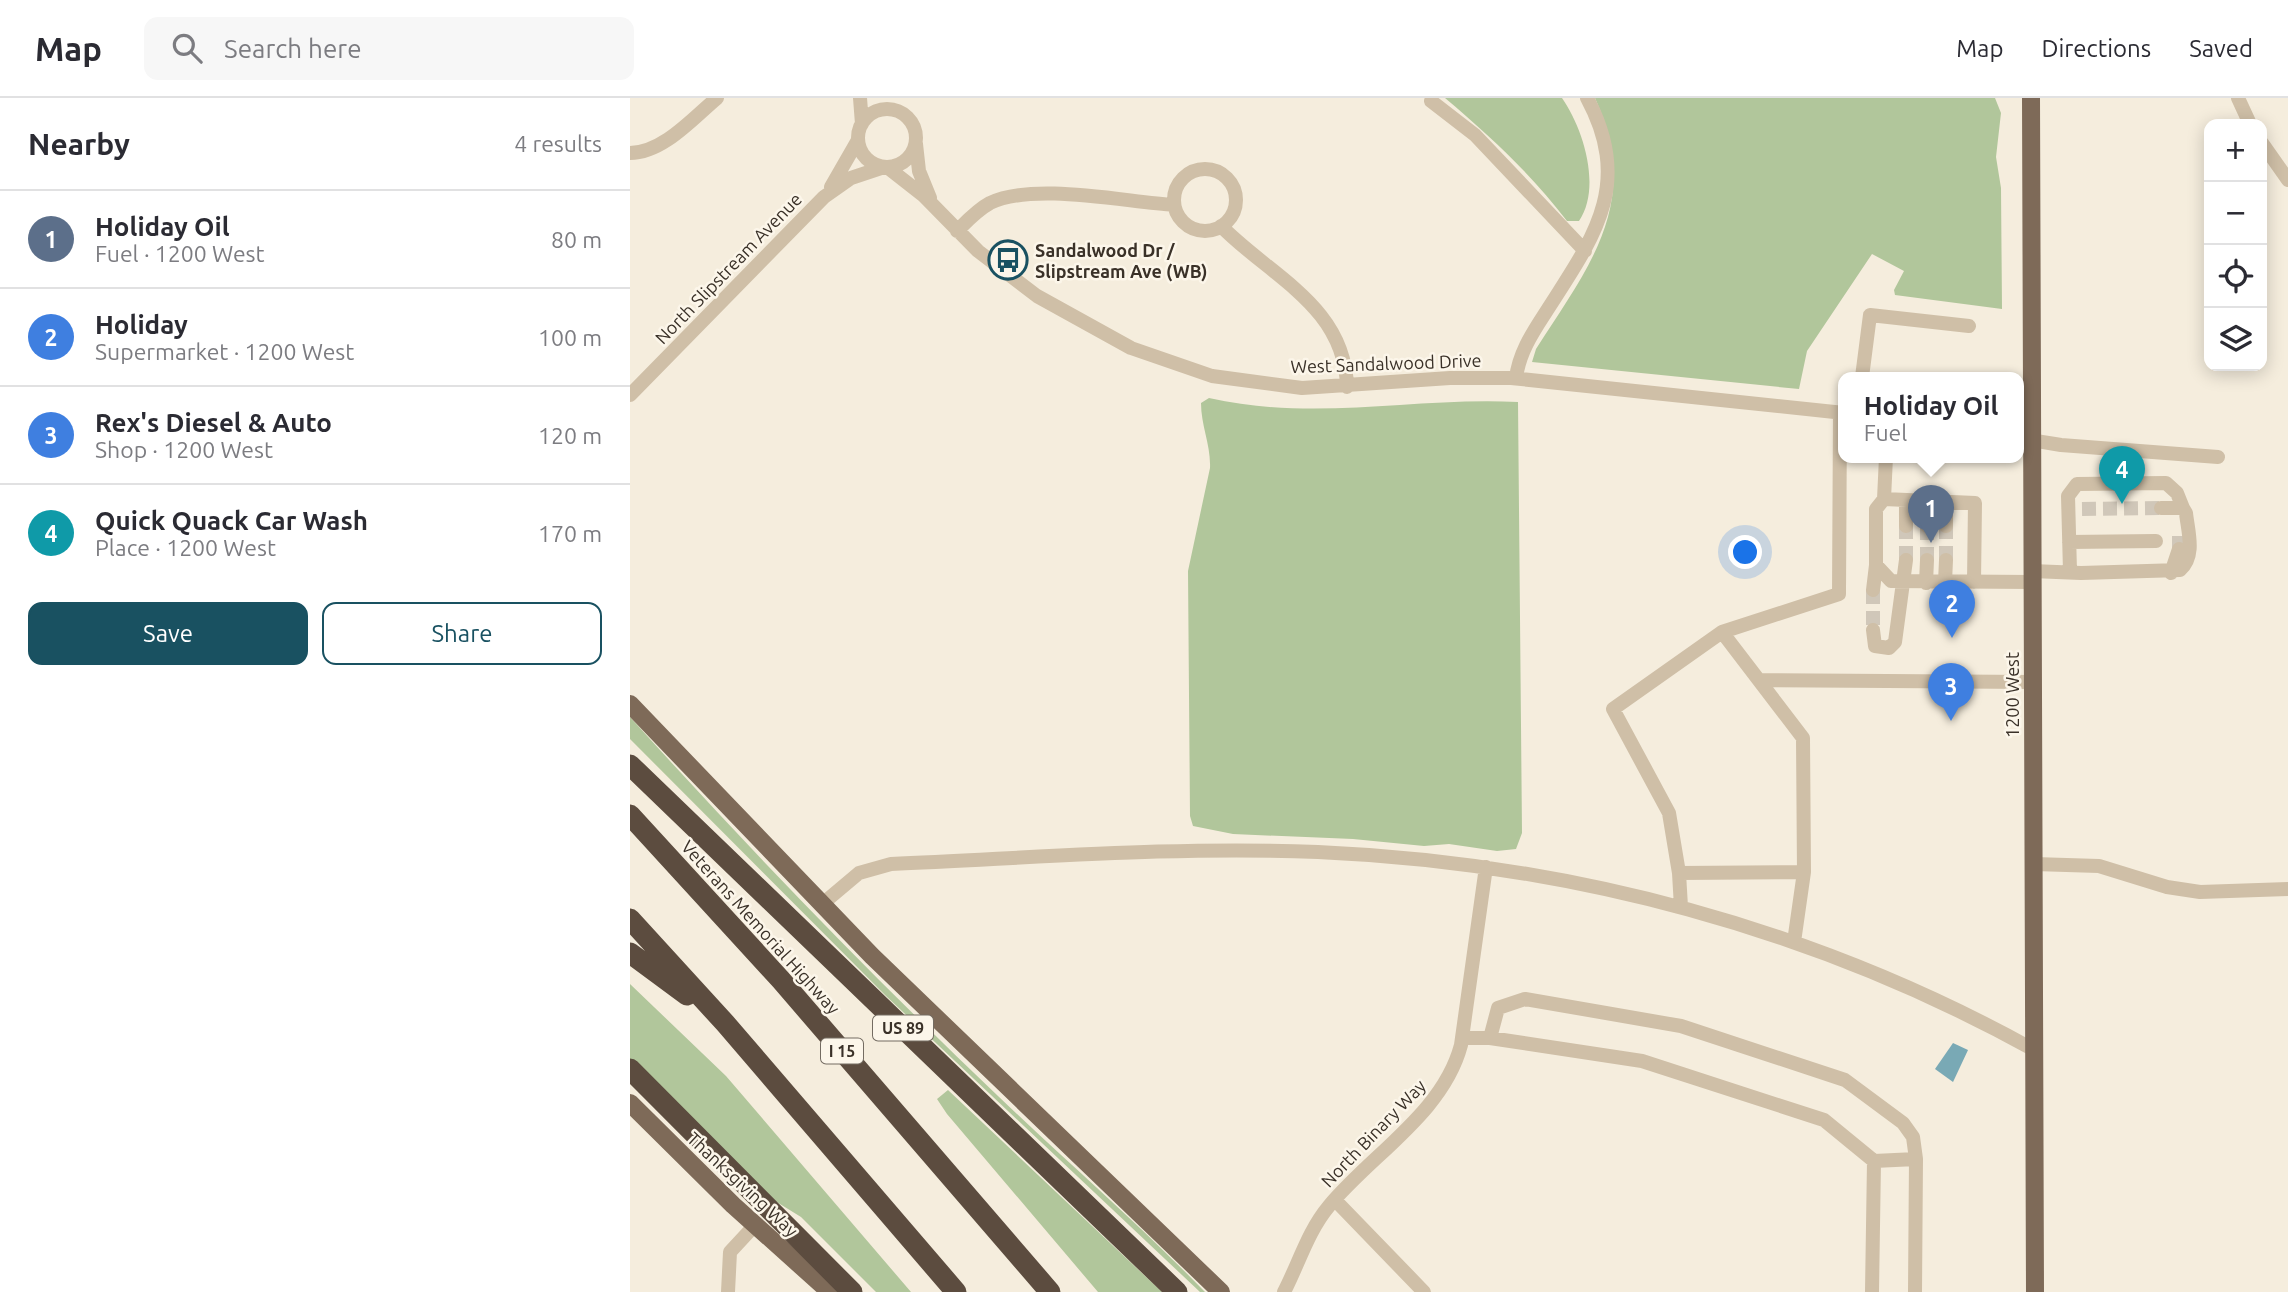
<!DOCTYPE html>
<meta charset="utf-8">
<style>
:root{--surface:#fff;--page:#f7f7f7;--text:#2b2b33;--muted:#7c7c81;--line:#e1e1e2;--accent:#195161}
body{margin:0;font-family:Ubuntu,sans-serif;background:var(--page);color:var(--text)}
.controls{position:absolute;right:21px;top:21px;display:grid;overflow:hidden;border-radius:14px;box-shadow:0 4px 18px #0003}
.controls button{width:63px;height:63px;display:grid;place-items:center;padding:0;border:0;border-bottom:2px solid var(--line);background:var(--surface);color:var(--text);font:35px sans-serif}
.you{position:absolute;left:1116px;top:455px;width:24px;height:24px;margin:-18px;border:5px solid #fff;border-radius:50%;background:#1a73e8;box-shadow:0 0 0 10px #1a73e833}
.badge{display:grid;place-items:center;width:46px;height:46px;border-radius:50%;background:var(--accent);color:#fff;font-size:23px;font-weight:700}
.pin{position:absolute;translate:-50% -58px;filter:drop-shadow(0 2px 4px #0008)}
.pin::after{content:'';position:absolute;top:37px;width:24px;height:21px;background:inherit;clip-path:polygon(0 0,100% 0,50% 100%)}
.popup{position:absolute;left:1208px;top:274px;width:186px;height:91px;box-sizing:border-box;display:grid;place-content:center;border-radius:14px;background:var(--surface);filter:drop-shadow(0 2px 5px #0005);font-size:23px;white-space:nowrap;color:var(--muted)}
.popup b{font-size:26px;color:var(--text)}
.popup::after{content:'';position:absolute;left:50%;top:100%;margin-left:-14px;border:14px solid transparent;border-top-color:var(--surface)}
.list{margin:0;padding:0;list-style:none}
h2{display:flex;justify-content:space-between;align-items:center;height:91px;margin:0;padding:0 28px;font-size:30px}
h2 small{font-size:23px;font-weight:400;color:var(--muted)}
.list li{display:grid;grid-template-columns:46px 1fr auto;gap:21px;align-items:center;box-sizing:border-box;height:98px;padding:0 28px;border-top:2px solid var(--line)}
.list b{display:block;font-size:26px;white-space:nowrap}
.list p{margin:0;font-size:23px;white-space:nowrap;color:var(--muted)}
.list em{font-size:23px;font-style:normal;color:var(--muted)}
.actions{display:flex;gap:14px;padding:21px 28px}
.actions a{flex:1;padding:16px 0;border:2px solid var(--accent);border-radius:14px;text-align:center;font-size:24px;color:var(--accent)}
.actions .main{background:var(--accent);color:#fff}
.icon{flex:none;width:38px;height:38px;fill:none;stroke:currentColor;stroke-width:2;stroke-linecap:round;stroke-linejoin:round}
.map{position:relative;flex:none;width:1658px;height:1194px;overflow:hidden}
header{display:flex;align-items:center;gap:42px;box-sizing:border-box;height:98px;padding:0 35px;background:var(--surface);border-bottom:2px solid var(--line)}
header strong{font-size:33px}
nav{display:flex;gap:38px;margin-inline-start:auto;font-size:24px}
.search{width:490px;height:63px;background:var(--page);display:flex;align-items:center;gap:18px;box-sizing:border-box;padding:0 24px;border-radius:14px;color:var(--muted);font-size:26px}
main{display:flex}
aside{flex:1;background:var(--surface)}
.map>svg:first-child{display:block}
.green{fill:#b1c69b}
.water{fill:#79a9b5}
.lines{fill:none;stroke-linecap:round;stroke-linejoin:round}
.minor-tunnel{stroke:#d0c7b9;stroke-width:14;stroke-dasharray:14 7;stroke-linecap:butt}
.minor{stroke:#cfbfa7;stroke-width:14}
.major{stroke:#7e6a58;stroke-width:18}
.highway{stroke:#5c4c3f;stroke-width:21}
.labels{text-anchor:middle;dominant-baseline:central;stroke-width:5;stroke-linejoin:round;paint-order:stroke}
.shield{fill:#fcf6ea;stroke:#746c62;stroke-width:2}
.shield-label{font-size:16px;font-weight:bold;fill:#3a3128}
.poi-label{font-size:18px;font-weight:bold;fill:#3a3128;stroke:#fcf6ea;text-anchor:start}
.street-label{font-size:18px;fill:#3a3128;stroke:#fcf6ea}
</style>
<header>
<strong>Map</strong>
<div class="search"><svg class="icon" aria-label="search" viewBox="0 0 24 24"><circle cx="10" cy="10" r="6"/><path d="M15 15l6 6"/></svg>Search here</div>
<nav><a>Map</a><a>Directions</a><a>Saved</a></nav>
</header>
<main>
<aside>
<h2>Nearby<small>4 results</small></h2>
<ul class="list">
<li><span class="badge" style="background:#5c6f8a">1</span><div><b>Holiday Oil</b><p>Fuel · 1200 West</p></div><em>80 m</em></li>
<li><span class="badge" style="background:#3f7fe0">2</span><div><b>Holiday</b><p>Supermarket · 1200 West</p></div><em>100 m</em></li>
<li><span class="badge" style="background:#3f7fe0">3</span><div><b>Rex's Diesel &amp; Auto</b><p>Shop · 1200 West</p></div><em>120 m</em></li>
<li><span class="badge" style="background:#0f9aa8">4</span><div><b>Quick Quack Car Wash</b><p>Place · 1200 West</p></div><em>170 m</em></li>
</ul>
<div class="actions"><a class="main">Save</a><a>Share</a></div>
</aside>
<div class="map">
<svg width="1658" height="1194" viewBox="0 0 1658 1194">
<rect width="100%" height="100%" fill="#f5eddd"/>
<path class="green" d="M 815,0 L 932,0 C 953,30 972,89 949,123 L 937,123 C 901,76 860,38 815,0 Z
M 965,0 L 1365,0 L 1371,15 L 1366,59 L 1371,90 L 1372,211 L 1265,197 L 1264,192 L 1274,173 L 1242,156 L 1177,253 L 1169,291 L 902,264 L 906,251 C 961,165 1012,105 965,0 Z
M 579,300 C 687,324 780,299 888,304 L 892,735 L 886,751 L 867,753 L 819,746 L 794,748 L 723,741 L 603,736 L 563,728 L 560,718 L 558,473 L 580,370 C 581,347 571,328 571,305 Z
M 0,619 C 118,750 240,876 368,998 C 437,1064 509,1126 575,1194 L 570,1194 L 255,897 L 0,641 Z
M 0,886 L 96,978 L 281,1194 L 246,1194 L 171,1119 L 137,1098 L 0,962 Z
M 318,992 L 532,1194 L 468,1194 L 317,1016 L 307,1001 Z"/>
<path class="water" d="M 1323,945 L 1338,952 L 1323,984 L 1305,971 Z"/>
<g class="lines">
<path class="minor-tunnel" d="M 1452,411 L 1531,410
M 1297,428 L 1297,462
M 1549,438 L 1549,451
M 1276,462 L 1276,428
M 1316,462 L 1316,428
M 1243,492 L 1243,532"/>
<path class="minor" d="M 230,0 L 232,26
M 1608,0 L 1620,26
M 801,3 L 845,37 L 955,153
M228 40a29 29 0 1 1 58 0a29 29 0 1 1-58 0Z
M 1632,45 L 1658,82
M 286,46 L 289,73 L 300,100
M 0,55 C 33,55 63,20 87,0
M 257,69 L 294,98 L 348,153 L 407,198 L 501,250 L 582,278 L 672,290 L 820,280 L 881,280 L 1214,315
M544 102a31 31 0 1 1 62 0a31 31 0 1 1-62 0Z
M 201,89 L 228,42
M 591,128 C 641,179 715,208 717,289
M 327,133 C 337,123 347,112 360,105 C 404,84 495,104 544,107
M 1232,279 L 1240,217 L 1339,228
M 886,280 C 889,256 901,237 914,217 C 961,143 1005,89 957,0
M 0,297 L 194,99 L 221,80 L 254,69
M 1388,340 L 1431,347 L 1588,359
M 1256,359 L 1254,401 L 1246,411 L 1246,467 L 1261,483 L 1402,484
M 1254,401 L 1345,405 L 1344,484
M 1276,428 L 1276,402
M 1297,428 L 1298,402
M 1316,428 L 1316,403
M 1439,444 L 1526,443
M 1402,473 L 1451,475 L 1550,472 C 1566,458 1558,434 1556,415 L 1553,410 L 1531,410
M 1440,473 L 1438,398 L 1447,386 L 1536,385 L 1547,395 L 1553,410
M 1541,475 L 1549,451
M 1315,484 L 1316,462
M 1296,485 L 1297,462
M 1243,492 L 1246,467
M 1243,532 L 1245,548 L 1259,550 L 1265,544 L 1276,462
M 1092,534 L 1209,496 L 1210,314
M 1129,582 L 1402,584
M 1404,766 L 1469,768 L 1537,789 L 1570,794 L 1658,791
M 1049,775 L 1039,715 L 983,611 L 1092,534 L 1173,640 L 1174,774
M 191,807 L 229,775 L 261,766 C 403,760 545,748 688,754 C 939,765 1185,830 1406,953
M 1051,809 L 1049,775 L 1174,774 L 1164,844
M 832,940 L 860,940 L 1012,963 L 1194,1022 L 1244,1063 L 1286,1061 L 1283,1039 L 1273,1025 L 1215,982 L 1051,928 L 895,901 L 868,910 L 860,940
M 705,1102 L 794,1194
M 98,1194 L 100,1154 L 125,1127
M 654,1194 C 669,1165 678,1133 699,1108 C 742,1056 813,1015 831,947 L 856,769
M 1242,1194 L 1244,1063
M 1285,1194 L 1286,1061"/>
<path class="major" d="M 1401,0 L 1405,1194
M 0,606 L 242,858 L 591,1194
M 0,1005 L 103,1107 L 200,1194"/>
<path class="highway" d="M 0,667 L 547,1194
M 0,717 L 151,882 L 420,1194
M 0,821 L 95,925 L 326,1194
M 0,855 L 57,897
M 0,971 L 222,1194"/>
</g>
<defs>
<g id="bus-ring" transform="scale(2.0125)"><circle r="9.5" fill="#fcf6ea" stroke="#195161" stroke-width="1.5"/><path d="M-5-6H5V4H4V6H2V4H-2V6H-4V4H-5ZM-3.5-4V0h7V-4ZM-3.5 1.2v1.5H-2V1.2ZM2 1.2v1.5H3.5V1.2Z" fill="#195161"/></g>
</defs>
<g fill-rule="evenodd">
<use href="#bus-ring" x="378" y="162"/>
</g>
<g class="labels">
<g class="shield">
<rect x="243" y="917.5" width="60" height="25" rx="5"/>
<rect x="191" y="940.5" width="42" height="25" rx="5"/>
</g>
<g class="shield-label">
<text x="273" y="930">US 89</text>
<text x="212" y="953">I 15</text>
</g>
<g class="poi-label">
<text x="405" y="152">Sandalwood Dr /<tspan x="405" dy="21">Slipstream Ave (WB)</tspan></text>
</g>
<g class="street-label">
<text transform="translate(98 170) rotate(-46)">North Slipstream Avenue</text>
<text transform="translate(756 265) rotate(-2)">West Sandalwood Drive</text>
<text transform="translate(1382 597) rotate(-90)">1200 West</text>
<text transform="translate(131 829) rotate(48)">Veterans Memorial Highway</text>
<text transform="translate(743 1035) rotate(-46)">North Binary Way</text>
<text transform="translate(113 1086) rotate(43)">Thanksgiving Way</text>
</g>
</g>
</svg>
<div class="controls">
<button>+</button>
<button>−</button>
<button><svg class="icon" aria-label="locate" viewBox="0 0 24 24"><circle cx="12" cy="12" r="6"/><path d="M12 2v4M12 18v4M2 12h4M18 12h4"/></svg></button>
<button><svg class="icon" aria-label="layers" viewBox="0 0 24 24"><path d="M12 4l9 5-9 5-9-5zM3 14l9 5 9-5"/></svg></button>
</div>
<div class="you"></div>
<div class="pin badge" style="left:1301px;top:445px;background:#5c6f8a">1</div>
<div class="popup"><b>Holiday Oil</b>Fuel</div>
<div class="pin badge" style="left:1322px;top:540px;background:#3f7fe0">2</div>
<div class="pin badge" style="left:1321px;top:623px;background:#3f7fe0">3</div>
<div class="pin badge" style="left:1492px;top:406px;background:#0f9aa8">4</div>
</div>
</main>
